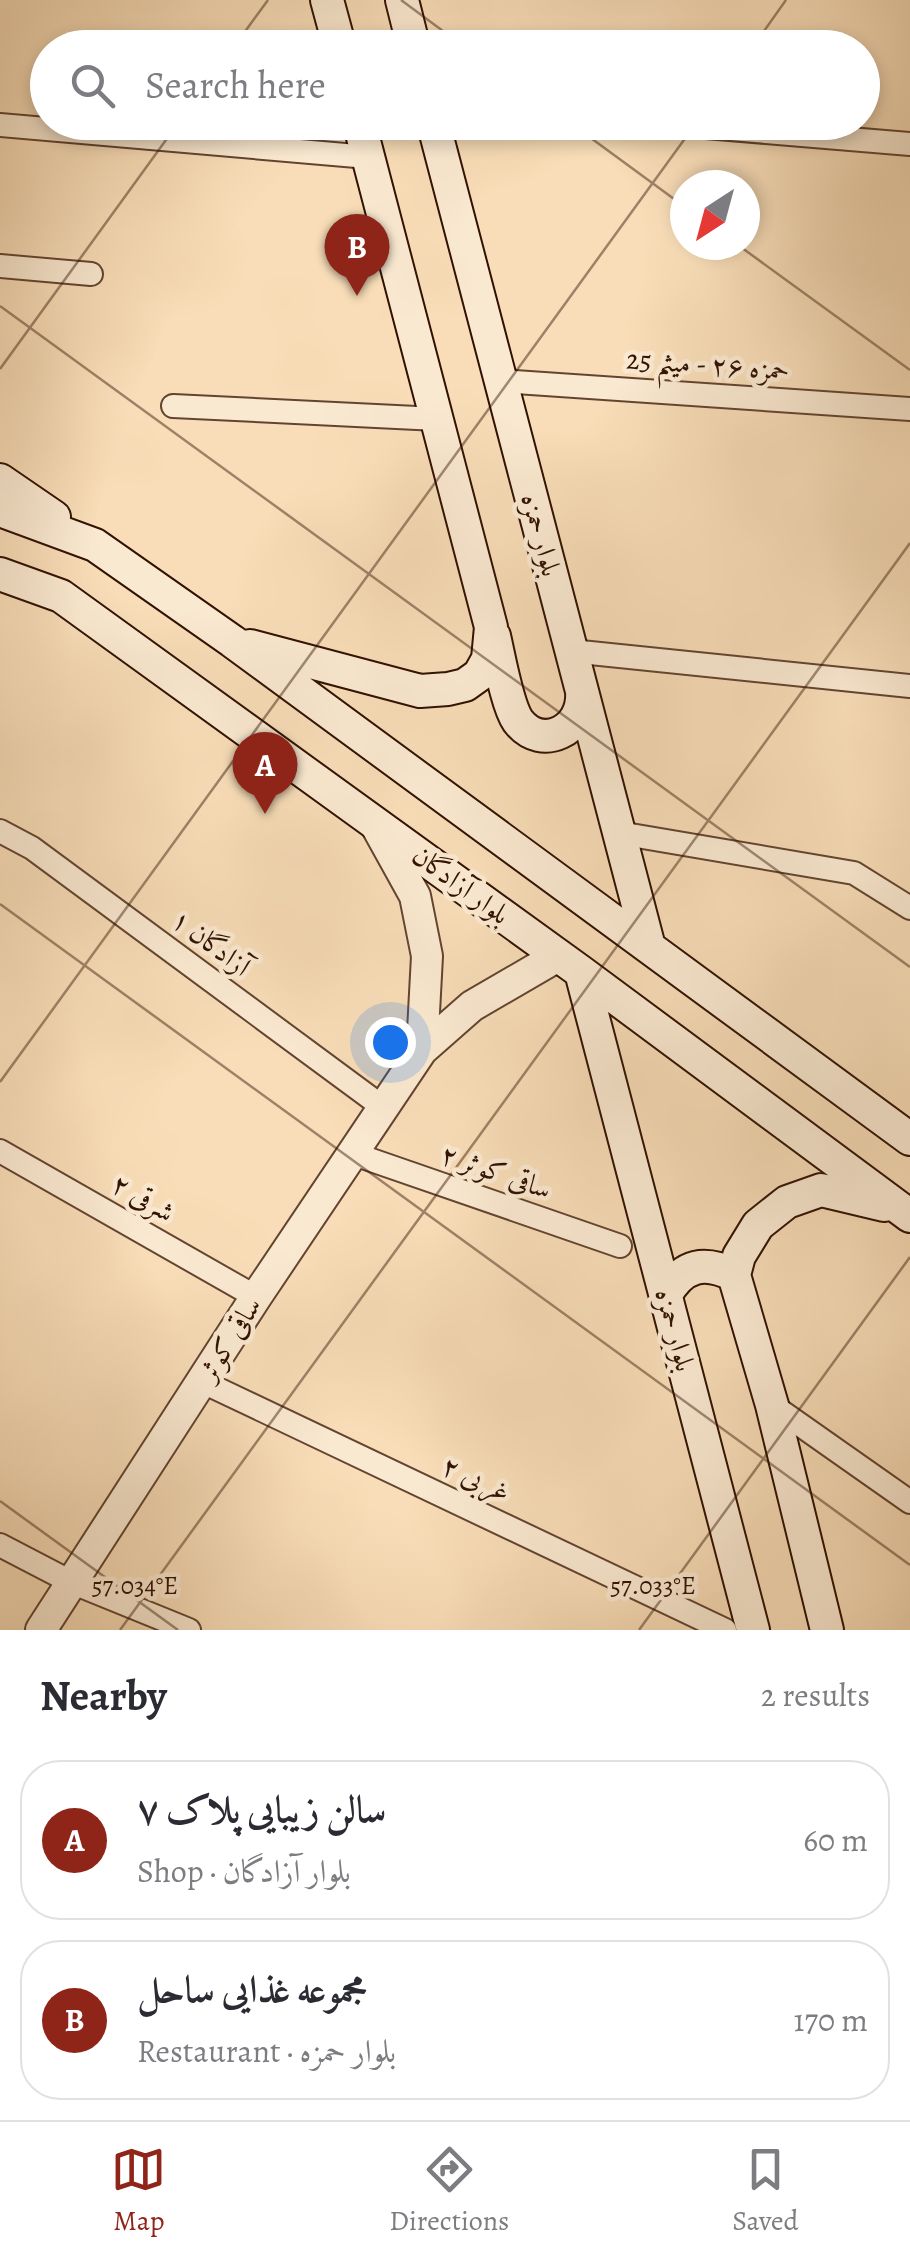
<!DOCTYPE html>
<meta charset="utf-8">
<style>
:root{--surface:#fff;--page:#f7f7f7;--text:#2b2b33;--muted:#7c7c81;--line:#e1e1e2;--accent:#8f2418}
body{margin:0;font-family:Alegreya,Amiri,serif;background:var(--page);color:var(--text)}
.compass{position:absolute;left:670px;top:170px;width:90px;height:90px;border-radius:50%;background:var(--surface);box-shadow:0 5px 15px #0003;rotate:216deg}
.you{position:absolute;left:390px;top:1042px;width:35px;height:35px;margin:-25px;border:8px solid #fff;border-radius:50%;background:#1a73e8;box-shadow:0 0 0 15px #1a73e833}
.badge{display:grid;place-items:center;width:65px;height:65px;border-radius:50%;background:var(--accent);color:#fff;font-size:32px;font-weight:700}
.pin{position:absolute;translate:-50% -82px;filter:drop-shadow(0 2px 5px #0008)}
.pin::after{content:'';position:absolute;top:52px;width:35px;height:30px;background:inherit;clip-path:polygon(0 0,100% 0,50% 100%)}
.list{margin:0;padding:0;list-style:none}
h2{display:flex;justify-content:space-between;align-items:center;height:130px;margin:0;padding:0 40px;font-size:42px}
h2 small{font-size:32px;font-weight:400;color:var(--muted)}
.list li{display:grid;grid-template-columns:65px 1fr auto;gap:30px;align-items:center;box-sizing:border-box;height:160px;margin:0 20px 20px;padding:0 20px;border:2px solid var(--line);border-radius:40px}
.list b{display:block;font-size:38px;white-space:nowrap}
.list p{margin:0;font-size:32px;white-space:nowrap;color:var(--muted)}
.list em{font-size:32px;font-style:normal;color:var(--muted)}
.icon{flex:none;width:55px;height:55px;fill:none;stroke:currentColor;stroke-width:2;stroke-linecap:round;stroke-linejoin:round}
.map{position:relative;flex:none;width:910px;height:1630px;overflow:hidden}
.search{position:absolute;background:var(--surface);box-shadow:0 5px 15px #0003;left:30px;right:30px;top:30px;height:110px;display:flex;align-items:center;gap:25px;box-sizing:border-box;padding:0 35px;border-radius:55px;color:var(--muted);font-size:38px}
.sheet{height:490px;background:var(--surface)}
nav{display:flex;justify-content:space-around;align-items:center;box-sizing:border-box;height:140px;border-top:2px solid var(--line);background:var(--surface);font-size:28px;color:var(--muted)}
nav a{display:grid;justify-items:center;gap:5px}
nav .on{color:var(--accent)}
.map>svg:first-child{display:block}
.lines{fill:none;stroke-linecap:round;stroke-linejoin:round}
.minor-casing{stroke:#634430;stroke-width:26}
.tertiary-casing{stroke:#634430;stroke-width:34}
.secondary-casing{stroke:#311102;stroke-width:36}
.minor{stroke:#fae9d1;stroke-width:22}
.tertiary{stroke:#fae9d1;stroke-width:30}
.secondary{stroke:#fae9d1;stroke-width:32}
.ticks{fill:none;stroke:#311102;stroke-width:2.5;stroke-opacity:0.45}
.labels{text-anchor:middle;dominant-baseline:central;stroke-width:9;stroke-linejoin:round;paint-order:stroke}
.street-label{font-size:28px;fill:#311102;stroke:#fae9d1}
.ticks-label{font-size:25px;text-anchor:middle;fill:#311102;stroke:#fae9d1;stroke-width:9;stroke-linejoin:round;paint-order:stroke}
</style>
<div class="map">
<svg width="910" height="1630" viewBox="0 0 910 1630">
<rect width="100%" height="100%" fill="#f8ddb8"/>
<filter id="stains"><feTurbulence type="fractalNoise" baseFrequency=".002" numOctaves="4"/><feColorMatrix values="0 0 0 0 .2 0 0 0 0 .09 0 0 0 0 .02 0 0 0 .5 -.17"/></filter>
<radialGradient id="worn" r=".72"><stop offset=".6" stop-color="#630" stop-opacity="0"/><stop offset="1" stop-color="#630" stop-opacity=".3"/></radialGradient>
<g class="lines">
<g class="minor-casing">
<path id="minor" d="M 646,122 L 910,144
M 0,125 L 368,157
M 0,266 L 91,274
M 501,381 L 910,409
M 173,406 L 437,419
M 571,651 L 910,686
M 0,831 L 32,848 L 384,1108
M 619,833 L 854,873 L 910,908
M 0,1151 L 256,1297
M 354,1154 L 620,1246
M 203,1382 L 725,1630
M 772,1405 L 910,1502
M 0,1545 L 71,1582 L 189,1630"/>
</g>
<g class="tertiary-casing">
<path id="tertiary" d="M 374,822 L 415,896 L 427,956 L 422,1050
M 41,1630 L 256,1297 L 422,1050 L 472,1006 L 558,956"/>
</g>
<g class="secondary-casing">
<path id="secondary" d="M 327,0 L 340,48
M 402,0 L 414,48
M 433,122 L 649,947
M 0,480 L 54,517
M 0,510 L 95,545 L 232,641 L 910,1139
M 0,574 L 61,596 L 581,972 L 910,1216
M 494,636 C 499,657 507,705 518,721 C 542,752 585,730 582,692
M 250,646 L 420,691 L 448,689 L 465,685 L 479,675 L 488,659 L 491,627 L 359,122
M 581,972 L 753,1630
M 666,1294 C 683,1265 704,1260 734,1275
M 827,1630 L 772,1405 L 734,1275 L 739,1256 L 758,1225 L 787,1202 L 821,1190 L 884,1205"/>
</g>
<use href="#minor" class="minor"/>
<use href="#tertiary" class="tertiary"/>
<use href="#secondary" class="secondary"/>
</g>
<path class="ticks" d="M 401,0 L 466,48M 233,48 L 268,0M 752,48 L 786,0M 569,122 L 685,207M 738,245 L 910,370M 0,306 L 910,967M 0,369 L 179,122M 0,904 L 910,1565M 0,1082 L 697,122M 0,1501 L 178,1630M 120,1630 L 910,543M 639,1630 L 910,1257"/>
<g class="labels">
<g class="street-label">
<text transform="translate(708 365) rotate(4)">حمزه ۲۶ - میثم 25</text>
<text transform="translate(541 535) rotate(75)">بلوار حمزه</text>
<text transform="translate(461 885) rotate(36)">بلوار آزادگان</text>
<text transform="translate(211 943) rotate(37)">آزادگان ۱</text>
<text transform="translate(496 1172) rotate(19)">ساقی کوثر ۲</text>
<text transform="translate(143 1198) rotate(30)">۲ شرقی</text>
<text transform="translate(675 1330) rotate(75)">بلوار حمزه</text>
<text transform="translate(230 1339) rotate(-58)">ساقی کوثر</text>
<text transform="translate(476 1479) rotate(25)">۲ غربی</text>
</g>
</g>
<g class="ticks-label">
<text x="135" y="1594">57.034°E</text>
<text x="653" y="1594">57.033°E</text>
</g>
<rect width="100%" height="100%" filter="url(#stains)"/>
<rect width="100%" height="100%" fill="url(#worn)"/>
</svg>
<svg class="compass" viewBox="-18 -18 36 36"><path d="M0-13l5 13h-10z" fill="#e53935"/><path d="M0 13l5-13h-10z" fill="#7c7c81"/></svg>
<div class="you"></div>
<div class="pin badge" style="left:265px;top:814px">A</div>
<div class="pin badge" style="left:357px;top:296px">B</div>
<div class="search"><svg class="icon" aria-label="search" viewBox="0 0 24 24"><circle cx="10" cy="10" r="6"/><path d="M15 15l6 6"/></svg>Search here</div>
</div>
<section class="sheet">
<h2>Nearby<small>2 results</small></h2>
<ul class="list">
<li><span class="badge">A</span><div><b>سالن زیبایی پلاک ۷</b><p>Shop · بلوار آزادگان</p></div><em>60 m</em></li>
<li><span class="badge">B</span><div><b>مجموعه غذایی ساحل</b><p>Restaurant · بلوار حمزه</p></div><em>170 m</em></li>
</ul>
</section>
<nav>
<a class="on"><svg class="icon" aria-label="map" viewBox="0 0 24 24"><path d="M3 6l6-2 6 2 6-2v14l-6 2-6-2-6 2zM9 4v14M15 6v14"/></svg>Map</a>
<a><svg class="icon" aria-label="directions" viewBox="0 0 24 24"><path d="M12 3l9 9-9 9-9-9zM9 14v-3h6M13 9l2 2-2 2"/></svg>Directions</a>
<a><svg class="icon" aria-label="saved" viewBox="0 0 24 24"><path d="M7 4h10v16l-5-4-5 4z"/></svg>Saved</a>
</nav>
